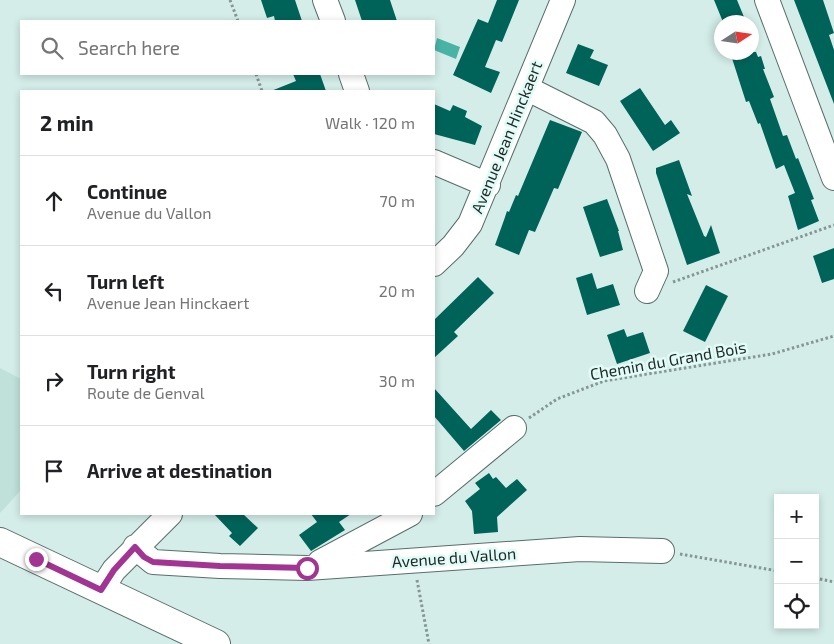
<!DOCTYPE html>
<meta charset="utf-8">
<style>
:root{--surface:#fff;--page:#f2f2f2;--text:#202124;--muted:#757577;--line:#e0e0e0}
body{margin:0;font-family:"Exo 2",sans-serif;background:var(--page);color:var(--text)}
.controls{position:absolute;right:15px;bottom:15px;display:grid;overflow:hidden;border-radius:0px;box-shadow:0 2px 8px #0003}
.controls button{width:45px;height:45px;display:grid;place-items:center;padding:0;border:0;border-bottom:1px solid var(--line);background:var(--surface);color:var(--text);font:25px sans-serif}
.compass{position:absolute;left:714px;top:15px;width:45px;height:45px;border-radius:50%;background:var(--surface);box-shadow:0 2px 8px #0003;rotate:78deg}
.stop{position:absolute;width:15px;height:15px;margin:-11px;border:4px solid #a23493;border-radius:50%;background:#fff}
.stop.end{background:#a23493;border-color:#fff;box-shadow:0 1px 5px #0008}
.list{margin:0;padding:0;list-style:none}
h2{display:flex;justify-content:space-between;align-items:center;height:65px;margin:0;padding:0 20px;font-size:21px}
h2 small{font-size:16px;font-weight:400;color:var(--muted)}
.list li{display:grid;grid-template-columns:32px 1fr auto;gap:15px;align-items:center;box-sizing:border-box;height:90px;padding:0 20px;border-top:1px solid var(--line)}
.list b{display:block;font-size:19px;white-space:nowrap}
.list p{margin:0;font-size:16px;white-space:nowrap;color:var(--muted)}
.list em{font-size:16px;font-style:normal;color:var(--muted)}
.icon{flex:none;width:28px;height:28px;fill:none;stroke:currentColor;stroke-width:2;stroke-linecap:round;stroke-linejoin:round}
.map{position:relative;flex:none;width:834px;height:644px;overflow:hidden}
.search{position:absolute;background:var(--surface);box-shadow:0 2px 8px #0003;left:20px;top:20px;width:415px;height:55px;display:flex;align-items:center;gap:12px;box-sizing:border-box;padding:0 18px;border-radius:0px;color:var(--muted);font-size:19px}
.panel{position:absolute;background:var(--surface);box-shadow:0 2px 8px #0003;left:20px;top:90px;width:415px;height:425px;border-radius:0px}
.map>svg:first-child{display:block}
.built{fill:#bfe1da}
.water{fill:#49b4a6}
.building{fill:#006359}
.lines{fill:none;stroke-linecap:round;stroke-linejoin:round}
.minor-casing{stroke:#586e6b;stroke-width:26}
.major-casing{stroke:#586e6b;stroke-width:30}
.path{stroke:#859794;stroke-width:3;stroke-dasharray:2.5 2.5;stroke-linecap:butt}
.minor{stroke:#fff;stroke-width:24}
.major{stroke:#fff;stroke-width:28}
.route{stroke:#a23493;stroke-width:6}
.labels{text-anchor:middle;dominant-baseline:central;stroke-width:5;stroke-linejoin:round;paint-order:stroke}
.street-label{font-size:16px;fill:#1f2826;stroke:#e1fbf6}
</style>
<div class="map">
<svg width="834" height="644" viewBox="0 0 834 644">
<rect width="100%" height="100%" fill="#d4ede9"/>
<path class="built" d="M 0,368 L 21,379 L 21,490 L 0,513 Z"/>
<path class="water" d="M 437,38 L 460,47 L 456,59 L 434,50 Z"/>
<path class="building" d="M 261,0 L 295,0 L 302,21 L 275,21 L 274,16 L 267,18 Z
M 355,0 L 390,0 L 397,21 L 362,21 Z
M 497,0 L 519,0 L 502,42 L 496,40 L 485,67 L 500,72 L 491,93 L 453,75 L 478,19 L 488,23 Z
M 714,0 L 737,0 L 744,17 L 730,22 L 729,19 L 723,22 Z
M 794,0 L 823,0 L 834,33 L 829,35 L 834,50 L 834,104 Z
M 578,44 L 594,50 L 590,58 L 608,65 L 599,86 L 566,73 Z
M 730,52 L 756,52 L 758,57 L 761,56 L 765,69 L 763,69 L 774,97 L 770,99 L 783,136 L 787,135 L 796,159 L 798,158 L 814,199 L 811,200 L 819,221 L 798,230 L 788,196 L 795,193 L 784,165 L 776,169 L 760,123 L 758,124 L 749,101 L 746,102 Z
M 293,74 L 320,74 L 326,91 L 271,91 L 296,81 Z
M 640,88 L 665,125 L 671,120 L 680,133 L 653,151 L 620,101 Z
M 434,104 L 450,111 L 453,105 L 467,111 L 465,117 L 482,126 L 475,145 L 434,134 Z
M 550,120 L 582,132 L 558,189 L 554,188 L 535,232 L 529,230 L 519,255 L 495,245 L 504,220 L 507,211 L 509,212 L 516,195 L 518,196 Z
M 679,160 L 692,196 L 687,194 L 704,236 L 706,237 L 711,225 L 720,253 L 687,265 L 656,173 L 656,168 Z
M 607,199 L 619,231 L 618,231 L 623,250 L 600,257 L 583,207 Z
M 834,248 L 834,279 L 822,283 L 813,256 Z
M 592,273 L 597,289 L 613,284 L 620,305 L 587,315 L 576,278 Z
M 478,277 L 494,293 L 454,332 L 458,336 L 434,358 L 434,320 Z
M 706,285 L 728,296 L 705,342 L 683,331 Z
M 624,329 L 627,337 L 643,332 L 650,353 L 617,364 L 607,335 Z
M 434,388 L 471,429 L 491,410 L 501,420 L 464,451 L 434,416 Z
M 489,473 L 493,479 L 496,477 L 506,488 L 517,479 L 527,490 L 497,517 L 498,532 L 474,534 L 472,511 L 465,501 L 480,489 L 475,483 Z
M 214,514 L 243,514 L 258,528 L 240,546 L 229,536 L 232,533 Z
M 311,514 L 351,514 L 339,522 L 345,530 L 311,551 L 299,535 L 317,522 Z"/>
<g class="lines">
<g class="minor-casing">
<path id="minor" d="M 325,0 L 333,21
M 767,0 L 834,178
M 351,74 L 357,91
M 528,89 L 594,122 L 605,135 L 618,159 L 656,271 L 647,291
M 434,162 L 488,185
M 434,264 L 453,246 L 470,224 L 563,0
M 434,494 L 514,428
M 135,547 L 153,562 L 220,566 L 307,568 L 580,549 L 662,551
M 320,562 L 410,514
M 101,590 L 114,570 L 170,514"/>
</g>
<g class="major-casing">
<path id="major" d="M 0,542 L 216,644"/>
</g>
<path class="path" d="M 230,0 L 238,21
M 256,74 L 262,91
M 673,282 L 834,225
M 529,418 L 557,399 L 604,381 L 772,354 L 834,336
M 680,554 L 778,571
M 815,578 L 834,582
M 417,580 L 429,644"/>
<use href="#minor" class="minor"/>
<use href="#major" class="major"/>
</g>
<g class="lines">
<path class="route" d="M 36,559 L 101,590 L 114,570 L 135,547 L 144,557 L 153,562 L 220,566 L 307,568"/>
</g>
<g class="labels">
<g class="street-label">
<text transform="translate(506 137) rotate(-68)">Avenue Jean Hinckaert</text>
<text transform="translate(668 360) rotate(-10)">Chemin du Grand Bois</text>
<text transform="translate(454 557) rotate(-4)">Avenue du Vallon</text>
</g>
</g>
</svg>
<div class="controls">
<button>+</button>
<button>−</button>
<button><svg class="icon" aria-label="locate" viewBox="0 0 24 24"><circle cx="12" cy="12" r="6"/><path d="M12 2v4M12 18v4M2 12h4M18 12h4"/></svg></button>
</div>
<svg class="compass" viewBox="-18 -18 36 36"><path d="M0-13l5 13h-10z" fill="#e53935"/><path d="M0 13l5-13h-10z" fill="#757577"/></svg>
<div class="stop" style="left:307px;top:568px"></div>
<div class="stop end" style="left:36px;top:559px"></div>
<div class="search"><svg class="icon" aria-label="search" viewBox="0 0 24 24"><circle cx="10" cy="10" r="6"/><path d="M15 15l6 6"/></svg>Search here</div>
<section class="panel">
<h2>2 min<small>Walk · 120 m</small></h2>
<ul class="list">
<li><svg class="icon" aria-label="ahead" viewBox="0 0 24 24"><path d="M12 20V5M6 11l6-6 6 6"/></svg><div><b>Continue</b><p>Avenue du Vallon</p></div><em>70 m</em></li>
<li><svg class="icon" aria-label="left" viewBox="0 0 24 24"><path d="M17 20v-9H6M10 6l-5 5 5 5"/></svg><div><b>Turn left</b><p>Avenue Jean Hinckaert</p></div><em>20 m</em></li>
<li><svg class="icon" aria-label="right" viewBox="0 0 24 24"><path d="M7 20v-9h11M14 6l5 5-5 5"/></svg><div><b>Turn right</b><p>Route de Genval</p></div><em>30 m</em></li>
<li><svg class="icon" aria-label="arrive" viewBox="0 0 24 24"><path d="M6 21V4h12l-3 4 3 4H6"/></svg><div><b>Arrive at destination</b></div></li>
</ul>
</section>
</div>
